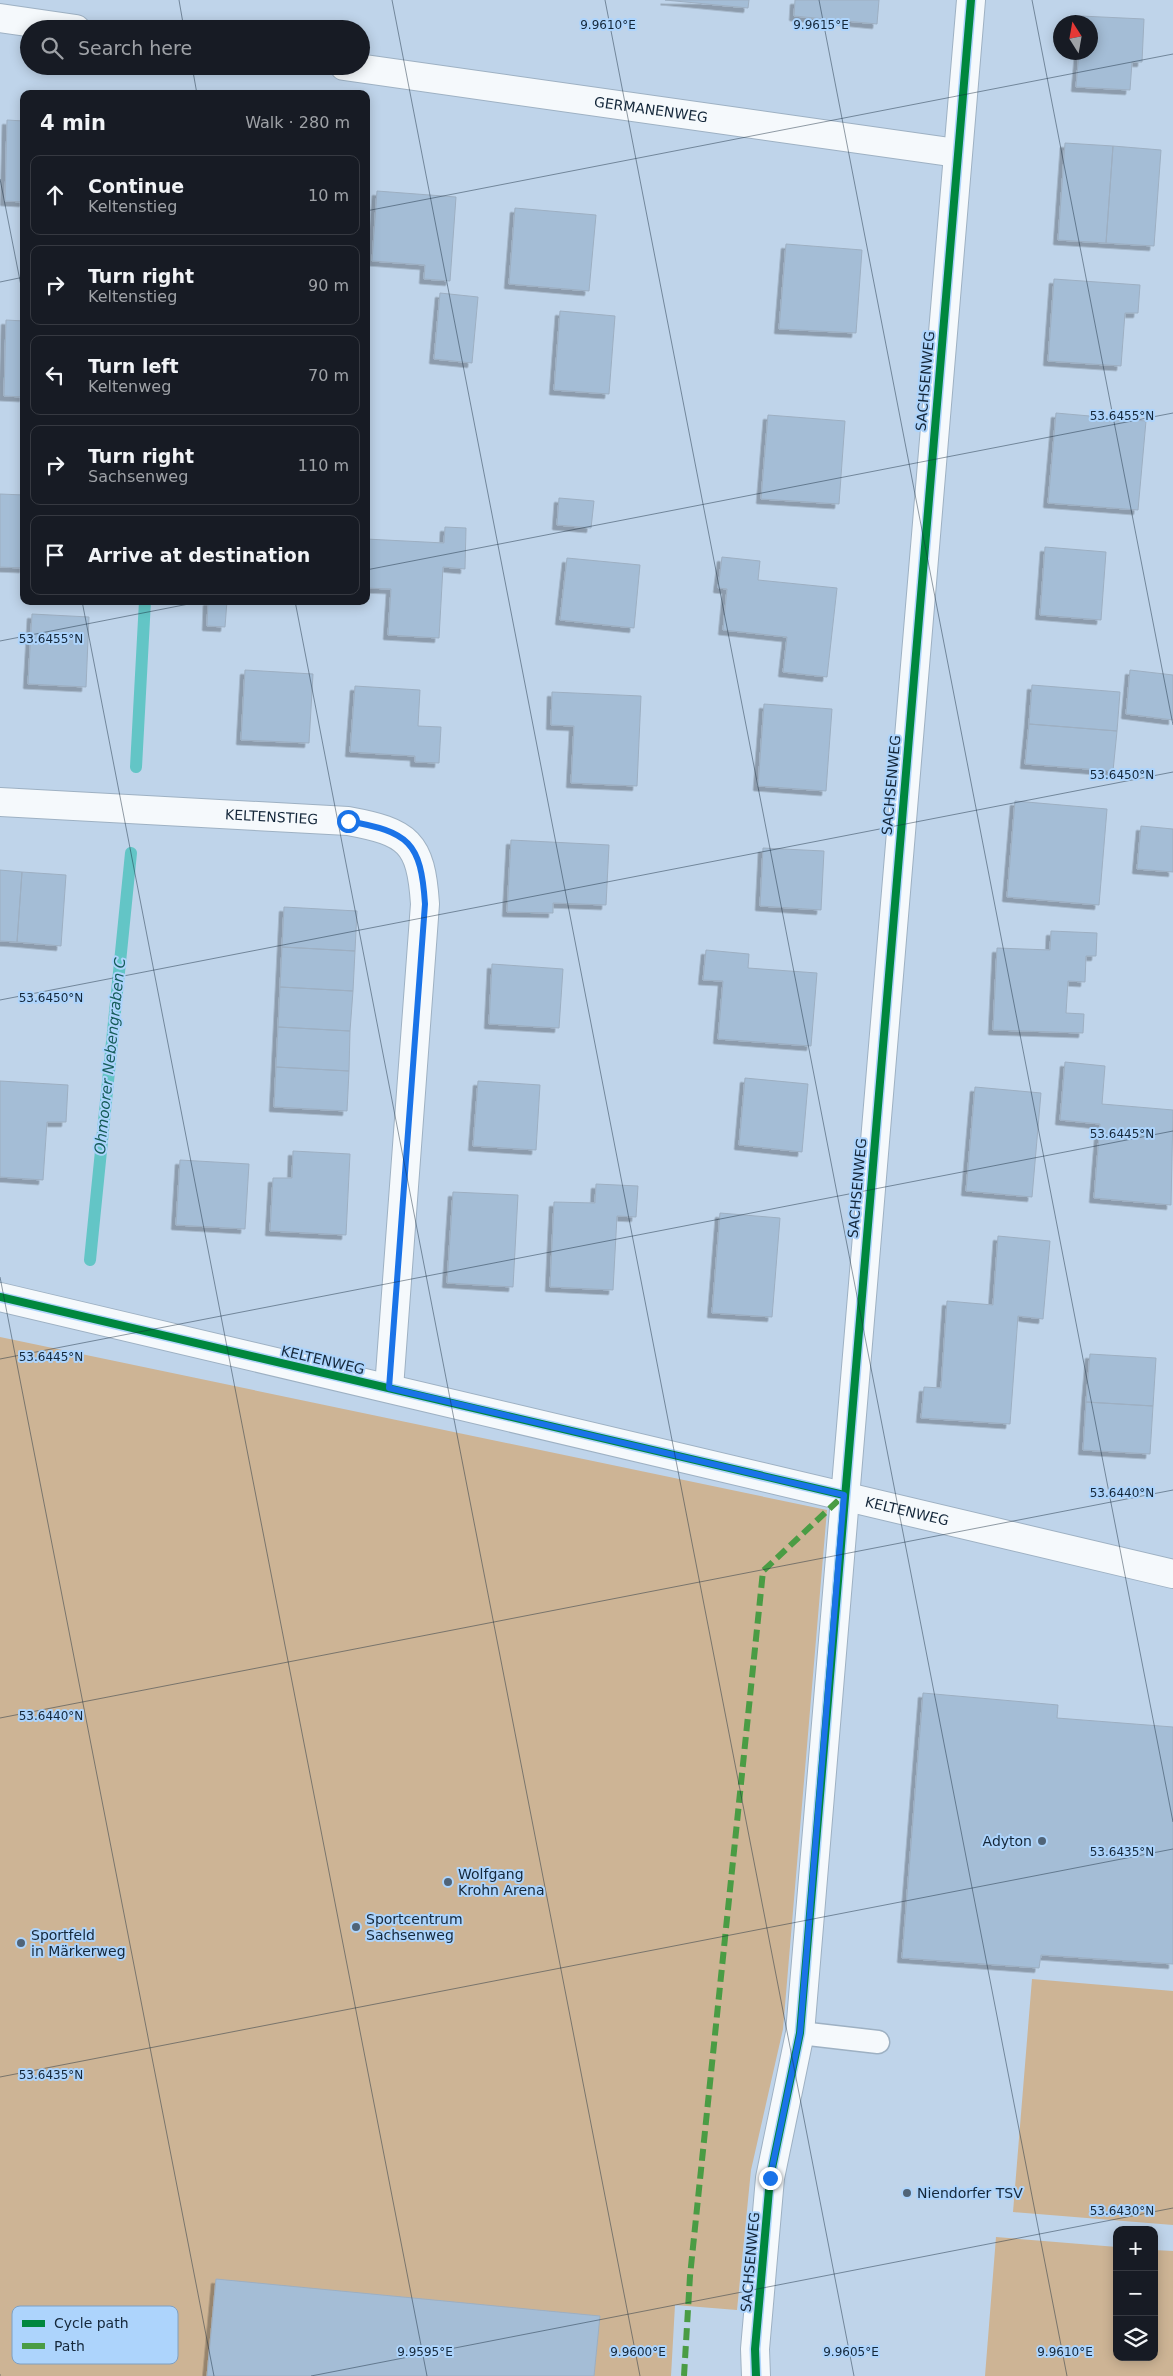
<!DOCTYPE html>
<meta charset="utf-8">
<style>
:root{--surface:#171b24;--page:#20242c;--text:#f1f3f6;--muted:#9ea1a6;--line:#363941}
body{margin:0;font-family:"DejaVu Sans",sans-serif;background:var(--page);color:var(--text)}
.controls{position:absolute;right:15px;bottom:15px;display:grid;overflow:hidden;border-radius:10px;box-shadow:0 2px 12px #0003}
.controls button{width:45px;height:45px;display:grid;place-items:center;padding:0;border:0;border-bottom:1px solid var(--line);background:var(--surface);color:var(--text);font:25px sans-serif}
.compass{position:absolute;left:1053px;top:15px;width:45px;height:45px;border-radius:50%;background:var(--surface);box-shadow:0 2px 12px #0003;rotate:349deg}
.stop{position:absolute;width:15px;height:15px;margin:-11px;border:4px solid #1a73e8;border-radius:50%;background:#fff}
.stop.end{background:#1a73e8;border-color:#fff;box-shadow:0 1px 5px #0008}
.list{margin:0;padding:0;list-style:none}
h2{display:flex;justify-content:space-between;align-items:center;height:65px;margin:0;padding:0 20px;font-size:21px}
h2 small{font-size:16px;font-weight:400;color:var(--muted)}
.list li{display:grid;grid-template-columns:32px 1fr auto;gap:15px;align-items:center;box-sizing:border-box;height:80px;margin:0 10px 10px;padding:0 10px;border:1px solid var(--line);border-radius:10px}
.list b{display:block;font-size:19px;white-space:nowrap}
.list p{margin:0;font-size:16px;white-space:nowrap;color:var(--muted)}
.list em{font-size:16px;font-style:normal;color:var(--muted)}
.icon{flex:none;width:28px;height:28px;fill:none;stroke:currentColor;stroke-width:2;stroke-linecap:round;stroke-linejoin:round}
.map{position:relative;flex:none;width:1173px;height:2376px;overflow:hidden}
.search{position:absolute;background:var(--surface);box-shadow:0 2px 12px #0003;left:20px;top:20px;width:350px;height:55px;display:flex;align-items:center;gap:12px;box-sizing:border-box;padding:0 18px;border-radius:28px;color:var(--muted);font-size:19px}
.panel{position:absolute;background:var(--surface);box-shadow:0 2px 12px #0003;left:20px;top:90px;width:350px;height:515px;border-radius:10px}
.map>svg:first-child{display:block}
.green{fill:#cdb495}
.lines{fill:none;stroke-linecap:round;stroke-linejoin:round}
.stream{stroke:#63c5c6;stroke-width:12}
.building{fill:#a4bdd6;stroke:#9dafc2;filter:url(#shadow)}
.lane-casing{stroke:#9eb1c3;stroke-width:25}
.street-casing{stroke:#9eb1c3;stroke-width:30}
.lane{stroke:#f5f9fc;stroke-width:22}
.street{stroke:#f5f9fc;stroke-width:28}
.quiet{stroke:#4a9c44;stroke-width:6;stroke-dasharray:12 6;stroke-linecap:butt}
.cycleway-casing{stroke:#add4fc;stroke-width:11}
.cycleway{stroke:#00873e;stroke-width:8}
.route{stroke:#1a73e8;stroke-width:6}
.ticks{fill:none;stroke:#14273a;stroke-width:1;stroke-opacity:0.45}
.poi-dot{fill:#506478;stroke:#add4fc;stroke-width:2}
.labels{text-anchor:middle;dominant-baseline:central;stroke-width:4;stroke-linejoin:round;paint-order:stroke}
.street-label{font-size:14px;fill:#14273a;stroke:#add4fc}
.poi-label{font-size:14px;fill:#14273a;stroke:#add4fc;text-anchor:start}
.water-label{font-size:15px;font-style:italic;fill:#155c58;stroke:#add4fc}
.key{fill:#add4fc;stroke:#7fa0c2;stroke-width:1}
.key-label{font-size:14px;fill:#14273a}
.ticks-label{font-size:12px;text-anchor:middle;fill:#14273a;stroke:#add4fc;stroke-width:4;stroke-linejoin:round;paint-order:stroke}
</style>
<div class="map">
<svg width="1173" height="2376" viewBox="0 0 1173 2376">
<defs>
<filter id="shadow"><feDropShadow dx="-4.5" dy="4.5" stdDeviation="0" flood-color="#0004"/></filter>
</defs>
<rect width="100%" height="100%" fill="#bfd4ea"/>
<path class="green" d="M 0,1337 L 827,1510 L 783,2029 L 751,2170 L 737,2310 L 675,2305 L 671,2376 L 0,2376 Z
M 1032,1979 L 1173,1991 L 1173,2225 L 1013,2212 Z
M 996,2237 L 1117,2247 L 1117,2357 L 1154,2357 L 1154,2250 L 1173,2251 L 1173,2376 L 985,2376 Z"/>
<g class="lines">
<path class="stream" d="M 136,767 L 145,601
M 90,1260 L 131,853"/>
</g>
<path class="building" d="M 665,0 L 749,0 L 748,8 Z
M 795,0 L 879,0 L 877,24 L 794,16 Z
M 1081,16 L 1144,19 L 1142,62 L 1132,62 L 1130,90 L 1076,87 L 1079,52 L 1090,52 L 1090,22 L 1080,22 Z
M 7,120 L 24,121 L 24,202 L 5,201 Z
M 1065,143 L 1113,146 L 1106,243 L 1058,240 Z
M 1113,146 L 1161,150 L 1154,246 L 1106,243 Z
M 377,191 L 456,197 L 450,281 L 424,279 L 425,265 L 372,261 Z
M 515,208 L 596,215 L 589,291 L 509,284 Z
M 786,244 L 862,250 L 856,333 L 779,329 Z
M 1054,279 L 1140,285 L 1138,313 L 1125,313 L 1121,366 L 1048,361 Z
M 440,293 L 478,297 L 472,363 L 434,359 Z
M 560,311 L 615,316 L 609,394 L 554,390 Z
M 6,320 L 24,321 L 24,397 L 4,396 Z
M 1056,413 L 1146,421 L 1138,510 L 1048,503 Z
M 768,415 L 845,421 L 839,504 L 761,499 Z
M 0,494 L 24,495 L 24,568 L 0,567 Z
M 559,498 L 594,501 L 591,528 L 557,525 Z
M 445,527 L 466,528 L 465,569 L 443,567 L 439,638 L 388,635 L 391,589 L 366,588 L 366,539 L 444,543 Z
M 1045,547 L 1106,552 L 1101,620 L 1040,615 Z
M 722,557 L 760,561 L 758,580 L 837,588 L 827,677 L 783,672 L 787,637 L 723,630 L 727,589 L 718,588 Z
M 567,558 L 640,565 L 634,628 L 560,620 Z
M 208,601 L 227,601 L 225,627 L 207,626 Z
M 32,614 L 89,617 L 86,687 L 28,684 Z
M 245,670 L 313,674 L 309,743 L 241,740 Z
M 1130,670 L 1173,675 L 1173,720 L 1126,714 Z
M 1032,685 L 1120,692 L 1117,731 L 1029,724 Z
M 355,686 L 420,690 L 418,726 L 441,727 L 439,763 L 415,762 L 415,756 L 350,752 Z
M 552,692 L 641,696 L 637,786 L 571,783 L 574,726 L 551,725 Z
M 764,704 L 832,709 L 826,791 L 758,786 Z
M 1029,724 L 1117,731 L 1113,771 L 1025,764 Z
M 1015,801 L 1107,809 L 1099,905 L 1007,897 Z
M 1141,826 L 1173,829 L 1173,872 L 1137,869 Z
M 511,840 L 609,845 L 606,905 L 553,903 L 553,913 L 507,912 Z
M 763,848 L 824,851 L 821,910 L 760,906 Z
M 0,870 L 22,872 L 17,942 L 0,941 Z
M 22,872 L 66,875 L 61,946 L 17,942 Z
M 284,907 L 357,911 L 355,951 L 282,947 Z
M 1051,931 L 1097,933 L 1096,956 L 1086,956 L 1085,982 L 1068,981 L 1066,1013 L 1084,1014 L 1083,1033 L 993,1030 L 997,948 L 1050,950 Z
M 282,947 L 355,951 L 353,991 L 280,987 Z
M 706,950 L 749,954 L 748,968 L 817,973 L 811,1046 L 718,1039 L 723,981 L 703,980 Z
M 492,964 L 563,969 L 559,1028 L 489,1024 Z
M 280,987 L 353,991 L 350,1031 L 278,1027 Z
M 278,1027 L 350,1031 L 349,1071 L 276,1067 Z
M 1065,1062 L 1105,1066 L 1102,1104 L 1173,1110 L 1171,1205 L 1094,1198 L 1100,1124 L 1060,1120 Z
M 276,1067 L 349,1071 L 347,1111 L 274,1107 Z
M 745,1078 L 808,1084 L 802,1152 L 739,1145 Z
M 0,1081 L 68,1085 L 66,1122 L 47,1122 L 43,1180 L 0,1177 Z
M 478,1081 L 540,1085 L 536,1150 L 473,1146 Z
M 975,1087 L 1041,1093 L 1032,1197 L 966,1191 Z
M 293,1151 L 350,1154 L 346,1235 L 270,1231 L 273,1178 L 292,1178 Z
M 180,1160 L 249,1164 L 245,1229 L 176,1225 Z
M 596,1184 L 638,1186 L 636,1217 L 617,1216 L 613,1290 L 550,1287 L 554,1202 L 595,1203 Z
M 453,1192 L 518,1195 L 513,1287 L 447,1283 Z
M 720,1213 L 780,1218 L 772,1317 L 712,1313 Z
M 998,1236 L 1050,1241 L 1043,1319 L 1018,1316 L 1010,1424 L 921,1418 L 924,1387 L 941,1388 L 947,1301 L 993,1305 Z
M 1090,1354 L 1156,1358 L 1153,1406 L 1086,1402 Z
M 1086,1402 L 1153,1406 L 1150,1454 L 1083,1450 Z
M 923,1693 L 1058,1705 L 1057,1718 L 1173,1727 L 1173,1964 L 1041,1955 L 1039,1968 L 902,1958 Z
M 216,2279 L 600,2316 L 594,2376 L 207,2376 Z"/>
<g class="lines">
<g class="lane-casing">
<path id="lane" d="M 800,2033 L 878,2042"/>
</g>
<g class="street-casing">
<g id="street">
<path d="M 0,18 L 76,29"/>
<path id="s1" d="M 344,66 L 957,153"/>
<path id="s2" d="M 0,802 L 348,821 C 408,832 421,842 425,904 L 389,1388"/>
<path id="s3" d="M 0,1297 L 1173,1574"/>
<path d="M 756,2376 L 755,2349 L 770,2178 L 800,2033 L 971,0"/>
</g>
</g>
<use href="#lane" class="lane"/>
<use href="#street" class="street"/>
<path class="quiet" d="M 684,2376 L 690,2276 L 763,1571 L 844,1495"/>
<g class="cycleway-casing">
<path id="cycleway" d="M 0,1297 L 844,1495
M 756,2376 L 755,2349 L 770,2178 L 800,2033 L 971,0"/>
</g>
<use href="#cycleway" class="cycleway"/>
</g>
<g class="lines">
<path class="route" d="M 348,821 C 409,832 421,842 425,904 L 389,1388 L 844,1495 L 800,2033 L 770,2178"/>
</g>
<path class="ticks" d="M 179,0 L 184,29M 392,0 L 854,2376M 605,0 L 1067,2376M 819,0 L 1173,1822M 1032,0 L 1173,725M 192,66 L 197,94M 0,179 L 24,301M 366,211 L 1173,54M 0,282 L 24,277M 366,570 L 1173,413M 82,601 L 427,2376M 295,601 L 640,2376M 0,641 L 204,601M 0,1000 L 1173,772M 0,1277 L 214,2376M 0,1359 L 1173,1131M 0,1718 L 1173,1490M 0,2077 L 1173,1849M 0,2374 L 0,2376M 311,2376 L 1173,2208"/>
<g class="poi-dot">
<circle cx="1042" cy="1841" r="5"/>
<circle cx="448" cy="1882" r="5"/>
<circle cx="356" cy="1927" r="5"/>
<circle cx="21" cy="1943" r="5"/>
<circle cx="907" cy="2193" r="5"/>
</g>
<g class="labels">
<g class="street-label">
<text stroke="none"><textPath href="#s1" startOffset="310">GERMANENWEG</textPath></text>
<text transform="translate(925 381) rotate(-85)">SACHSENWEG</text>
<text transform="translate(891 785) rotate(-85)">SACHSENWEG</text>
<text stroke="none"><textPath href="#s2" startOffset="272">KELTENSTIEG</textPath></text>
<text transform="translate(857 1188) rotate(-85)">SACHSENWEG</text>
<text transform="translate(323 1360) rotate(13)">KELTENWEG</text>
<text stroke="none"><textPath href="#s3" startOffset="932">KELTENWEG</textPath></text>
<text transform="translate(750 2262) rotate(-85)">SACHSENWEG</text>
</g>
<g class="poi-label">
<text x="1032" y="1841" text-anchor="end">Adyton</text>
<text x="458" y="1874">Wolfgang<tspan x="458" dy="16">Krohn Arena</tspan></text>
<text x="366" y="1919">Sportcentrum<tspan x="366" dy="16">Sachsenweg</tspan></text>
<text x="31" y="1935">Sportfeld<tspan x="31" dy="16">in Märkerweg</tspan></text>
<text x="917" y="2193">Niendorfer TSV</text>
</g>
<g class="water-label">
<text transform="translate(110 1056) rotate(-84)">Ohmoorer Nebengraben C</text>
</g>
</g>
<rect x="12" y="2306" width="166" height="58" rx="8" class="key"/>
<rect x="22" y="2320" width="23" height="7" fill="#00873e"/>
<rect x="22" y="2343" width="23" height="6" fill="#4a9c44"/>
<g class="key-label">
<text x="54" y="2328">Cycle path</text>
<text x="54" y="2351">Path</text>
</g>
<g class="ticks-label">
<text x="608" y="29">9.9610°E</text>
<text x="821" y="29">9.9615°E</text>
<text x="1122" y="420">53.6455°N</text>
<text x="51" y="643">53.6455°N</text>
<text x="1122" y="779">53.6450°N</text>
<text x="51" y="1002">53.6450°N</text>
<text x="1122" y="1138">53.6445°N</text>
<text x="51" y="1361">53.6445°N</text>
<text x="1122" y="1497">53.6440°N</text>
<text x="51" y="1720">53.6440°N</text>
<text x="1122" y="1856">53.6435°N</text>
<text x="51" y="2079">53.6435°N</text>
<text x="1122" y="2215">53.6430°N</text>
<text x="425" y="2356">9.9595°E</text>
<text x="638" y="2356">9.9600°E</text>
<text x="851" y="2356">9.9605°E</text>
<text x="1065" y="2356">9.9610°E</text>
</g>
</svg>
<div class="controls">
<button>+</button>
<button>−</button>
<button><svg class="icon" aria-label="layers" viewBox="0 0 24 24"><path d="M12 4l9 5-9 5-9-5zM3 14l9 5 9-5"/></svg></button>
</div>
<svg class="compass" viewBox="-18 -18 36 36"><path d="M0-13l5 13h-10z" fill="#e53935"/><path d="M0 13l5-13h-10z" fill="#9ea1a6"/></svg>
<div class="stop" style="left:348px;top:821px"></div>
<div class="stop end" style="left:770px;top:2178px"></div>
<div class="search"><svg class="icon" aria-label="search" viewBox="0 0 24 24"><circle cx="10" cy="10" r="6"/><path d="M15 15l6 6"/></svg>Search here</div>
<section class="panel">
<h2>4 min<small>Walk · 280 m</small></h2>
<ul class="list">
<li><svg class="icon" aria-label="ahead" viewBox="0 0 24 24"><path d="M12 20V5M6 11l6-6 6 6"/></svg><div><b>Continue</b><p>Keltenstieg</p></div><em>10 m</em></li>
<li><svg class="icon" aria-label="right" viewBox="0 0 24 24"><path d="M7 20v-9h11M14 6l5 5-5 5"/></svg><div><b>Turn right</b><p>Keltenstieg</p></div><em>90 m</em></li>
<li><svg class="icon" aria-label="left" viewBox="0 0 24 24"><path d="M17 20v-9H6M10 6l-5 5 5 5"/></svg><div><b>Turn left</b><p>Keltenweg</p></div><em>70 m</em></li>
<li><svg class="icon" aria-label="right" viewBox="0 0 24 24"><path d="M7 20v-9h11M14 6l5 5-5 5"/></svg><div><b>Turn right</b><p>Sachsenweg</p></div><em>110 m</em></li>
<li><svg class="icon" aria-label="arrive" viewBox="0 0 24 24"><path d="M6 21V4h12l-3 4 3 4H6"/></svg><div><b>Arrive at destination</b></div></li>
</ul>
</section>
</div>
